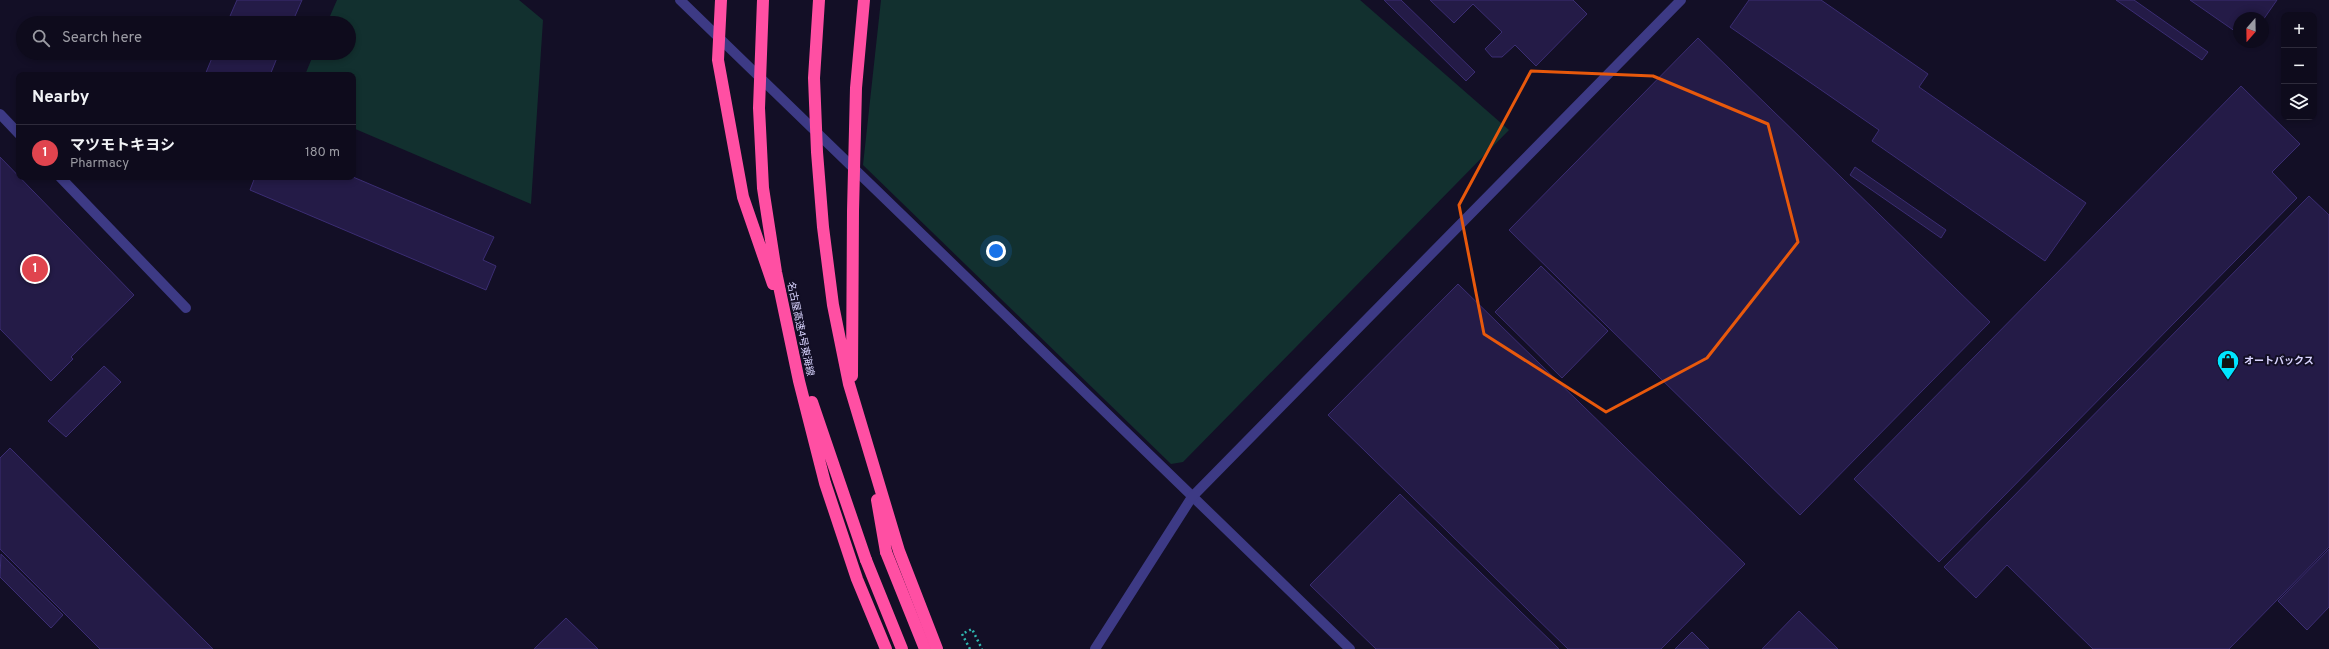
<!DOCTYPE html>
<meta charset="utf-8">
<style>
:root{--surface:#0e0b1c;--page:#171425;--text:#f1f3f6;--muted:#9b9ba3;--line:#2e2b3b;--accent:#00e5ff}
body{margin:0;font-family:Overpass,"Noto Sans JP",sans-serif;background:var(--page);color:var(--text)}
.controls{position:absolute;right:12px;top:12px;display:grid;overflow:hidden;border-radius:8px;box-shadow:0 2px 6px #0003}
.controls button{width:36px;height:36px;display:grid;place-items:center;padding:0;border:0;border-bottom:1px solid var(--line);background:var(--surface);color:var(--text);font:20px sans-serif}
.compass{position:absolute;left:2233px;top:12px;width:36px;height:36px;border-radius:50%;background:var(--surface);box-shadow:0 2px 6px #0003;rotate:200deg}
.you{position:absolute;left:996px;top:251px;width:14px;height:14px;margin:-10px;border:3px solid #fff;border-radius:50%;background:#1a73e8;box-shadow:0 0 0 6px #1a73e833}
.badge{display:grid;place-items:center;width:26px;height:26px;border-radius:50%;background:var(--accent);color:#fff;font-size:13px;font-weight:700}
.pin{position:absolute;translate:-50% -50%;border:2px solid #fff;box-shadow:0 1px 4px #0006}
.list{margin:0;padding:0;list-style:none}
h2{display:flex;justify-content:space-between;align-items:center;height:52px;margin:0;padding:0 16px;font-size:17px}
h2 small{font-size:13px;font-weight:400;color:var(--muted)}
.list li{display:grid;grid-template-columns:26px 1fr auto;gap:12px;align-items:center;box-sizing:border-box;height:56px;padding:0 16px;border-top:1px solid var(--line)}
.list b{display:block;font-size:15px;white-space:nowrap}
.list p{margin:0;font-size:13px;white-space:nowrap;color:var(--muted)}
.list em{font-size:13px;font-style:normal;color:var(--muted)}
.icon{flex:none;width:22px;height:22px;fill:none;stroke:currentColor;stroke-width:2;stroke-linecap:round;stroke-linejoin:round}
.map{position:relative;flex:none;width:2329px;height:649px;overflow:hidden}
.search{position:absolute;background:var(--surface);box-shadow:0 2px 6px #0003;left:16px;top:16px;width:340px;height:44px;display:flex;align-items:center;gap:10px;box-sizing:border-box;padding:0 14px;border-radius:22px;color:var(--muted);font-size:15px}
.panel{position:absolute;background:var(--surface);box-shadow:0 2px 6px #0003;left:16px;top:72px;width:340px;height:108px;border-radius:8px}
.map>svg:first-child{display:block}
.green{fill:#12302f}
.building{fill:#241b47;stroke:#3b2d73}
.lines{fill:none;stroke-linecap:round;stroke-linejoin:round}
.path{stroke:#2fb8b0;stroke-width:2.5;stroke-dasharray:2 3;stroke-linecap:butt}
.service{stroke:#3d3a85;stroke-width:10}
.minor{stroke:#3d3a85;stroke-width:10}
.tertiary{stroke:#3d3a85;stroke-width:10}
.motorway{stroke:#ff4fa3;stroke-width:12}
.motorway-bridge{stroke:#ff4fa3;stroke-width:12}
.marked{fill:none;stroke:#e8590c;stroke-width:3;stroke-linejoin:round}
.labels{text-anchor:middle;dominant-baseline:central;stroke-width:4;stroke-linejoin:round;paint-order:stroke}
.street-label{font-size:10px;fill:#d9d4ff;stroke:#130f26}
.poi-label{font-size:10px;font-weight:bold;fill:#d9d4ff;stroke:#130f26;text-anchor:start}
</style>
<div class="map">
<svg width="2329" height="649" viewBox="0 0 2329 649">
<rect width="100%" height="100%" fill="#130f26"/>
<path class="green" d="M 337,0 L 519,0 L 543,20 L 531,204 L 353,128 L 353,75 L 305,75 L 314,53 L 349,53 L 349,23 L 327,23 Z
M 881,0 L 1360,0 L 1509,130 L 1183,462 L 1171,464 L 863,165 Z"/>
<path class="building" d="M 237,0 L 302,0 L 292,23 L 227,23 Z
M 1384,0 L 1401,0 L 1475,72 L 1466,81 Z
M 1430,0 L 1573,0 L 1587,14 L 1536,66 L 1515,45 L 1502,57 L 1492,57 L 1485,49 L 1502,32 L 1473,4 L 1454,23 Z
M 1749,0 L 1821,0 L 1928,74 L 1919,87 L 2086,203 L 2045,261 L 1872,141 L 1879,130 L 1730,27 Z
M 2116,0 L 2134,0 L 2208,52 L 2202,60 Z
M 2190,0 L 2277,0 L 2263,20 L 2263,18 L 2239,18 L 2239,34 Z
M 1698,38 L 1990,322 L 1800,515 L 1509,230 Z
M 214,53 L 279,53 L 270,75 L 205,75 Z
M 2241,86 L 2300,144 L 2272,172 L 2297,198 L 1939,562 L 1854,479 Z
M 0,157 L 134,295 L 71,357 L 73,359 L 51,381 L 0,329 Z
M 1855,167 L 1946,230 L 1941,238 L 1850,175 Z
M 255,177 L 353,177 L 494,237 L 483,260 L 496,266 L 486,290 L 250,190 Z
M 2309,196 L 2329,215 L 2329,547 L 2229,649 L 2093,649 L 2007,565 L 1976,598 L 1944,567 Z
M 1541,266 L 1608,331 L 1562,378 L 1495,312 Z
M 1458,284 L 1745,564 L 1661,649 L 1568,649 L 1328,415 Z
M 104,366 L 121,382 L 66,437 L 48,421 Z
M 10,448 L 213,649 L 100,649 L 0,549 L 0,458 Z
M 1400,494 L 1559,649 L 1376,649 L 1310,585 Z
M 2329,549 L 2329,607 L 2307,630 L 2278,601 Z
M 1,554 L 63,615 L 51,628 L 0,577 Z
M 1799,611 L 1838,649 L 1762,649 Z
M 566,618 L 598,649 L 534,649 Z
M 1692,632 L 1709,649 L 1675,649 Z"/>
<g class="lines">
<path class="path" d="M 970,649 L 962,634 L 972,629 L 982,649"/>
<path class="service" d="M 0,114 L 19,134
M 60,177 L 186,308"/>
<path class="minor" d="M 680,0 L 1350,649"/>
<path class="tertiary" d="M 1095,649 L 1192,497 L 1681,0"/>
<path class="motorway" d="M 886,552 L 925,649
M 866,560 L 902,649"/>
<path class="motorway-bridge" d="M 721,0 L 718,60 L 743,197 L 773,284
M 763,0 L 759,108 L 763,188 L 776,272 L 799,381 L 825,483 L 857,579 L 886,649
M 819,0 L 814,78 L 817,152 L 823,227 L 833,305 L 849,384 L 899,551 L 937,649
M 852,376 L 853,211 L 856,88 L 864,0
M 812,402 L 866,560
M 877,500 L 886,552"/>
</g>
<path class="marked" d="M 1531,71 L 1653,76 L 1768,124 L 1798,242 L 1707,358 L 1606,412 L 1484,334 L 1459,205 Z"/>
<defs>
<g id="shop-pin" transform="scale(1.15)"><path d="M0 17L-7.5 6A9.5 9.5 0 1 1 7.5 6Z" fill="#00e5ff" stroke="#130f26"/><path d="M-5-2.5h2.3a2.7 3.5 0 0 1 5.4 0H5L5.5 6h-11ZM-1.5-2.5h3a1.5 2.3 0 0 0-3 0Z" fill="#111"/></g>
</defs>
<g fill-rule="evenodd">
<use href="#shop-pin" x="2228" y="361"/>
</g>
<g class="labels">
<g class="street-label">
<text transform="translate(800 329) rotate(78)">名古屋高速4号東海線</text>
</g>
<g class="poi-label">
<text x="2244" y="361">オートバックス</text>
</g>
</g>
</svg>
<div class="controls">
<button>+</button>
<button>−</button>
<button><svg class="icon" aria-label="layers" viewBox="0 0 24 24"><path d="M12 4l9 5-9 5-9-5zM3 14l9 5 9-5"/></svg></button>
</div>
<svg class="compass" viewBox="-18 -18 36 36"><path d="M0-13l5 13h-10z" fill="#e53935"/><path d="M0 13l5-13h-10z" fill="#9b9ba3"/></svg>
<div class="you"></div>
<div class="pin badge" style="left:35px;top:269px;background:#e0444e">1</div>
<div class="search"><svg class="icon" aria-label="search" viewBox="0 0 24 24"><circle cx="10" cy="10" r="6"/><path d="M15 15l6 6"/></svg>Search here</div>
<section class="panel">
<h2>Nearby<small></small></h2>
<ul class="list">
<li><span class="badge" style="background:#e0444e">1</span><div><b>マツモトキヨシ</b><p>Pharmacy</p></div><em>180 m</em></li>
</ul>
</section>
</div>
